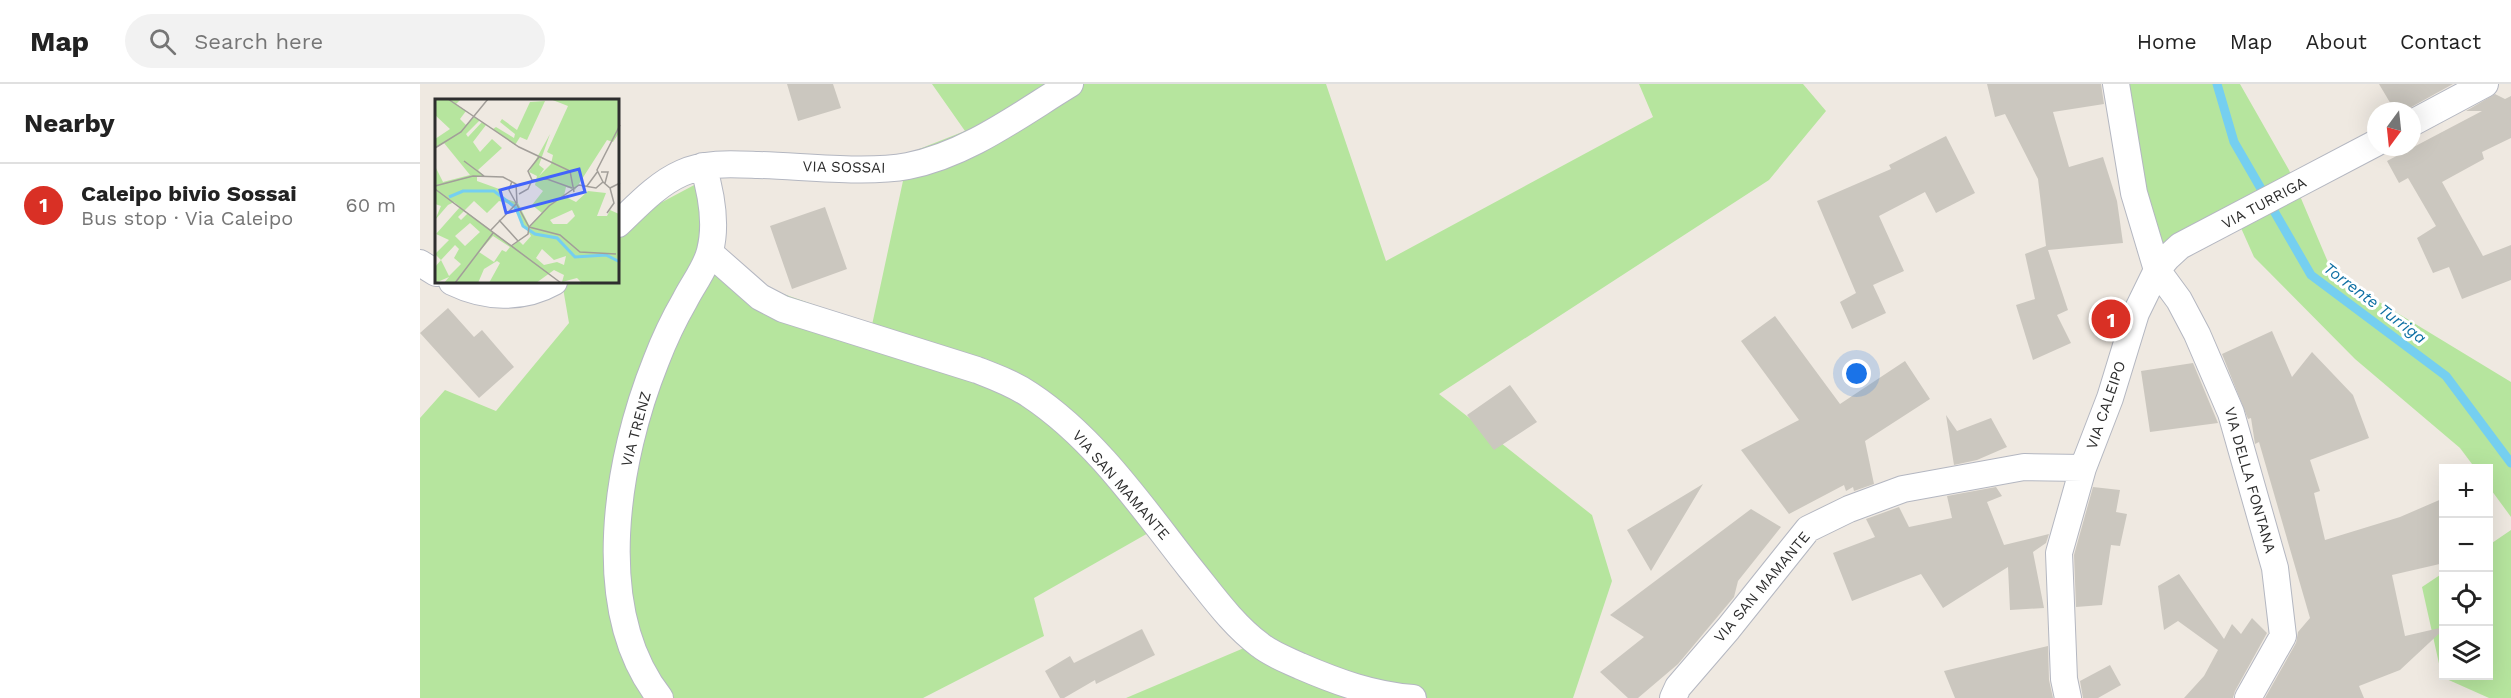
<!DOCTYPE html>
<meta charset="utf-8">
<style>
:root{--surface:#fff;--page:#f2f2f2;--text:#222;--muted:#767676;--line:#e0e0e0;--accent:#d93025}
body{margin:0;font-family:"Work Sans",sans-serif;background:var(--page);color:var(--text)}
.controls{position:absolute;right:18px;bottom:18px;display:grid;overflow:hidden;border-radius:0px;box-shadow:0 6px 24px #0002}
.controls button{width:54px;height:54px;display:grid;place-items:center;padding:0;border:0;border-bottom:2px solid var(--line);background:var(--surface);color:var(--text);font:30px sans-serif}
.compass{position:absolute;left:1947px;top:18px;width:54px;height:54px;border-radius:50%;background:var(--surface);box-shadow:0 6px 24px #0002;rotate:195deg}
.you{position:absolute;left:1437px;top:290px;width:21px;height:21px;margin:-15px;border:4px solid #fff;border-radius:50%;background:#1a73e8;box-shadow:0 0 0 9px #1a73e833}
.badge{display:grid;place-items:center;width:39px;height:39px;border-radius:50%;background:var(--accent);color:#fff;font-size:20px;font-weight:700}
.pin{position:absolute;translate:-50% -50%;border:3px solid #fff;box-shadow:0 2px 6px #0006}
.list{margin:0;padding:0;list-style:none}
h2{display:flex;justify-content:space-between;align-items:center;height:78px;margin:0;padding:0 24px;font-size:26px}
h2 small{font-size:20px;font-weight:400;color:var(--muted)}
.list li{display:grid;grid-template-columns:39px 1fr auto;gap:18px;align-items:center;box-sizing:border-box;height:84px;padding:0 24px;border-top:2px solid var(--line)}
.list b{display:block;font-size:22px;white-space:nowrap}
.list p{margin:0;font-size:20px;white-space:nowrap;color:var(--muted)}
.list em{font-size:20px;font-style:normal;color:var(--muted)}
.icon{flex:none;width:33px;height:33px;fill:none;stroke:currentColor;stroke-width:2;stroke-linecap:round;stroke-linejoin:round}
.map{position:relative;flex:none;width:2091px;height:614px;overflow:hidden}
header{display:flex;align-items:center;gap:36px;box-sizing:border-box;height:84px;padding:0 30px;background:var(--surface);border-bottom:2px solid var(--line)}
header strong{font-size:28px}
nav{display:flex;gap:33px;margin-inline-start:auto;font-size:21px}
.search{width:420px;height:54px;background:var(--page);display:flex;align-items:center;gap:15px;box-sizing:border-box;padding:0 21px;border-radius:33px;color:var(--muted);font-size:22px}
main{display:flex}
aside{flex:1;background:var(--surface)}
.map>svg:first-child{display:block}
.green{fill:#b6e59e}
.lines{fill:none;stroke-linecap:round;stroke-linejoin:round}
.stream{stroke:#75cff0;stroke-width:9}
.building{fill:#cbc7bf}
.street-casing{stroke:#b4b7c1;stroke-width:28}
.street{stroke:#fff;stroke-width:26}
.labels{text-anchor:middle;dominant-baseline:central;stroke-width:6;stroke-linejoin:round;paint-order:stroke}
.street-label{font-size:15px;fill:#2e2e2e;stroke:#fff}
.water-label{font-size:16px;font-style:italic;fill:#0d6fa3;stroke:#fff}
.inset-river{fill:none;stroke:#75cff0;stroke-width:3}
.inset-road{fill:none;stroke:#a29e99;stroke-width:1.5}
.view{fill:#4264fb;fill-opacity:0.15;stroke:#4264fb;stroke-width:3}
.inset-edge{fill:none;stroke:#2e2e2e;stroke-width:3}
</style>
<header>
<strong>Map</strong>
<div class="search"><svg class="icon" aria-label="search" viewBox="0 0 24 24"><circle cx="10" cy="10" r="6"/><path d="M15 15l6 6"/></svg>Search here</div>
<nav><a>Home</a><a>Map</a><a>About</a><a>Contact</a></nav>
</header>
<main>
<aside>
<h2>Nearby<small></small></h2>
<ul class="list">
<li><span class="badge">1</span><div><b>Caleipo bivio Sossai</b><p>Bus stop · Via Caleipo</p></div><em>60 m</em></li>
</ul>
</aside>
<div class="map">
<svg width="2091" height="614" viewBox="0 0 2091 614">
<rect width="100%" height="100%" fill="#efe9e1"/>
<path class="green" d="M 512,0 L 906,0 L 966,177 L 1233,33 L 1219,0 L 1383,0 L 1406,27 L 1349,96 L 1019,310 L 1172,431 L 1192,497 L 1153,614 L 706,614 L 824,564 L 730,448 L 614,514 L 624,552 L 503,614 L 0,614 L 0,334 L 25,306 L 76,327 L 149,239 L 143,204 L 149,198 L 198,198 L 198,154 L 231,124 L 293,91 L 279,152 L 352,206 L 452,241 L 489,69 L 545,47 Z
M 1702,0 L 1820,0 L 1869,86 L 1913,190 L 2091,298 L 2091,433 L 2069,403 L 2068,384 L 2055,384 L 2040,364 L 1935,275 L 1834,173 L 1813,126 L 1740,169 Z
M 2091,446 L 2091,614 L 2069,614 L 2022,593 L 2002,503 L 2023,489 L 2024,592 L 2068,592 L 2069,461 Z"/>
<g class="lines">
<path class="stream" d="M 1797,0 L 1814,58 L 1891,191 L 2026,292 L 2091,379"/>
</g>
<path class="building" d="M 367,0 L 413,0 L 421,24 L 378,37 Z
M 1567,0 L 1681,0 L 1684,20 L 1633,28 L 1649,83 L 1683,73 L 1697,117 L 1703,159 L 1628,166 L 1648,226 L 1637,231 L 1651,259 L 1613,276 L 1596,221 L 1615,215 L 1605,170 L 1626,162 L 1618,95 L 1585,30 L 1575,33 Z
M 1959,0 L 2033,0 L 1984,27 L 1975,27 Z
M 2075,10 L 2085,15 L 2091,12 L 2091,54 L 2062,68 L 2064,75 L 2022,98 L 2063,172 L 2091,161 L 2091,196 L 2042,215 L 2029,183 L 2013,189 L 1997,154 L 2016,142 L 1988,94 L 1979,99 L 1967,77 L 2062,27 L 2046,27 Z
M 1526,52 L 1555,109 L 1516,129 L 1505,108 L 1459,132 L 1484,187 L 1453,201 L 1466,229 L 1432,245 L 1420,218 L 1436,209 L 1397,117 L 1471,85 L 1469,81 Z
M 405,123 L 427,185 L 372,205 L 350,142 Z
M 28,224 L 54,253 L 62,246 L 94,283 L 59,314 L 0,249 Z
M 1355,232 L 1420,320 L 1485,277 L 1510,315 L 1445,357 L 1454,400 L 1434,407 L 1433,403 L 1426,407 L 1424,401 L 1369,430 L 1321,366 L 1379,336 L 1321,257 Z
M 1852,247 L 1872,293 L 1892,268 L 1933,311 L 1949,354 L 1890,376 L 1900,407 L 1894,409 L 1905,456 L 1980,433 L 2024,414 L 2024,479 L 1972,491 L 1985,552 L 2024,543 L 2024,545 L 1980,586 L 1939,602 L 1944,614 L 1845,614 L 1876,559 L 1878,548 L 1890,534 L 1839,358 L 1835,360 L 1831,334 L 1828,335 L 1802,270 Z
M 1773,279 L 1798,339 L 1730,348 L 1721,287 Z
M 1090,301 L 1117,338 L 1074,366 L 1047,331 Z
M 1526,331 L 1537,347 L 1571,334 L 1587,363 L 1557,376 L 1534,381 Z
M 1283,400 L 1231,487 L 1207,446 Z
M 1576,403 L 1582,412 L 1567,418 L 1584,461 L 1629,450 L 1626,459 L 1613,468 L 1624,524 L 1590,526 L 1588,483 L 1523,524 L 1501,490 L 1432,517 L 1413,469 L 1455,453 L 1446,435 L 1479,423 L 1489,443 L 1532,434 L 1527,412 Z
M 1673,403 L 1700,406 L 1696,428 L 1707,430 L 1700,462 L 1691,461 L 1682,521 L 1656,523 L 1654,471 Z
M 1331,425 L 1361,443 L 1318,497 L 1314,513 L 1258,580 L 1218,614 L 1208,614 L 1180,588 L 1224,553 L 1190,531 Z
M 1759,490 L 1804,555 L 1812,540 L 1821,550 L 1832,534 L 1847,549 L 1815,607 L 1813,614 L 1764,614 L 1784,592 L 1798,566 L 1758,537 L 1744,546 L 1738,502 Z
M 722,545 L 735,571 L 676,600 L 675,596 L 644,614 L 640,614 L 625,587 L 650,572 L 654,579 Z
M 1628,562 L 1629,596 L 1633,614 L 1535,614 L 1524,587 Z
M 1690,581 L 1701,601 L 1678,614 L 1663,614 L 1660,597 Z"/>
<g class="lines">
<g class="street-casing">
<path id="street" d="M 1696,0 L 1714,109 L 1737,186 L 1759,216 L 1777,250 L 1811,329 L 1855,484 L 1863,552 L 1828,614
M 1992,39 L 2065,0
M 198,140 C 217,122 237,100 262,89 C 286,78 312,80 338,81 C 382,82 446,90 488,82 C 548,70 599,31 650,0
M 290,169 L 340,213 L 363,225 L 557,286 C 575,293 594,300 610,311 C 675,354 722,423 770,484 C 792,511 812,540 840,561 C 851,570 867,576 880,582 C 917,598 953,611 993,614
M 0,179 L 16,189
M 32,198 C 65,214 102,216 134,198
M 240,614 C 170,525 197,374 236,277 C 244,256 254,235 265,216 C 273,200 286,184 290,167 C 297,140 291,108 283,82
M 1253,614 L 1258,603 L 1308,545 L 1388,445 L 1429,425 L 1483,405 L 1604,383 L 1663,384
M 1648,614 L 1644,595 L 1639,469 L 1663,384 L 1690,314 L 1716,229 L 1737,186 L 1747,174 L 1760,162 L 1956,59"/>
</g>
<use href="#street" class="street"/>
</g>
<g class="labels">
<g class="street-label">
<text transform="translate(424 83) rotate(1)">VIA SOSSAI</text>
<text transform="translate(1844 119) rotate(-28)">VIA TURRIGA</text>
<text transform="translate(1686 321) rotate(-71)">VIA CALEIPO</text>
<text transform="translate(216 345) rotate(-75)">VIA TRENZ</text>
<text transform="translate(1830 396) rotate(74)">VIA DELLA FONTANA</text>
<text transform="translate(701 401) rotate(49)">VIA SAN MAMANTE</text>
<text transform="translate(1342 503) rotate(-50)">VIA SAN MAMANTE</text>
</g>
<g class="water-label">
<text transform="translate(1955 219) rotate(37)">Torrente Turriga</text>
</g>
</g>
<g transform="translate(15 15)">
<rect width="184" height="184" fill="#efe9e1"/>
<path d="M 0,0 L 26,0 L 21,5 L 31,12 L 25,20 L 31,26 L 39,18 L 45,21 L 31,35 L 33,38 L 47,23 L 51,26 L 38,43 L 45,53 L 57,40 L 67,49 L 43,71 L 49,77 L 42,77 L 42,82 L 67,91 L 66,98 L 83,104 L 95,128 L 107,114 L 97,106 L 108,92 L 100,86 L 102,77 L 94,73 L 115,35 L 104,66 L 109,70 L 104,77 L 116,65 L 118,56 L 112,53 L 133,7 L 115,0 L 184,0 L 184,34 L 178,43 L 172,41 L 140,91 L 131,88 L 129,97 L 141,103 L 153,92 L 171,94 L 162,117 L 172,117 L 175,111 L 184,115 L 184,184 L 147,184 L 142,179 L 127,183 L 129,176 L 119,171 L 101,184 L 54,184 L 65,164 L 62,162 L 49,170 L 43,184 L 9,184 L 14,178 L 0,184 L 0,168 L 6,161 L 0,155 L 14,141 L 1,135 L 25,108 L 19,103 L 13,106 L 0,121 L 6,107 L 0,105 L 0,67 L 8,83 L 35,76 L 9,44 L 0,49 L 0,40 L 15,30 L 0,16 ZM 39,102 L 52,114 L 64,102 L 76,105 L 96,137 L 88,146 L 84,142 L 77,147 L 33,114 L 26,121 L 23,118 ZM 137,111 L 140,117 L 132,125 L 118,125 L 115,121 ZM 35,124 L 45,133 L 30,147 L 20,137 ZM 58,137 L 75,148 L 71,153 L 67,151 L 59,163 L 44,153 ZM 20,146 L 24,150 L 19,159 L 26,165 L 14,177 L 6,161 ZM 107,150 L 119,161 L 131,157 L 129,166 L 122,163 L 109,166 L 101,159 ZM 110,2 L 92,41 L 85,38 L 80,46 L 58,30 L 61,28 L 79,39 L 80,35 L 65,23 L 67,20 L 82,31 L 95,3 Z" fill="#b6e59e" fill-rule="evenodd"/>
<path class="inset-river" d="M 14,98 L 28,92 L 59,92 L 81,109 L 88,127 L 100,135 L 122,139 L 140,158 L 171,156 L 185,163"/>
<path class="inset-road" d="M 13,0 L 84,48 L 135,72 L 139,93M 0,49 L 26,33 L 53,0M 29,62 L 49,77M 166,73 L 173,73 L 170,84M 97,81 L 112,80 L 137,89M 77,82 L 74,91 L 94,128M 168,83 L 162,71 L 185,26M 0,87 L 38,77 L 68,78 L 81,85 L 82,104M 152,87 L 163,72M 0,90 L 126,184M 84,95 L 93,90 L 97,81 L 93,72 L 104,58M 172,114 L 179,104 L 175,89M 64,121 L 83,142M 94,128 L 125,136 L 145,153 L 181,155M 55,132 L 82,104M 76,147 L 93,135 L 94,128 L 114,107 L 144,86 L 161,89 L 168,83 L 175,89 L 185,84M 20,184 L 58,134"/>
<path class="view" d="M 144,70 L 150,93 L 71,114 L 65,91 Z"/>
<rect width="184" height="184" class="inset-edge"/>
</g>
</svg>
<div class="controls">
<button>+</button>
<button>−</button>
<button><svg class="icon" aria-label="locate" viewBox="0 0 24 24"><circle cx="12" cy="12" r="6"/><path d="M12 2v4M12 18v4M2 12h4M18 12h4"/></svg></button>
<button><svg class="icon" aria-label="layers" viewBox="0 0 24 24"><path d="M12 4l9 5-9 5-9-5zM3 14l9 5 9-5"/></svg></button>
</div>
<svg class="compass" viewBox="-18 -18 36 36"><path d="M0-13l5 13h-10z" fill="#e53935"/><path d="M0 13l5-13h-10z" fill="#767676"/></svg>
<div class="you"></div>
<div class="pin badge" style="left:1691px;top:235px">1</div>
</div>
</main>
